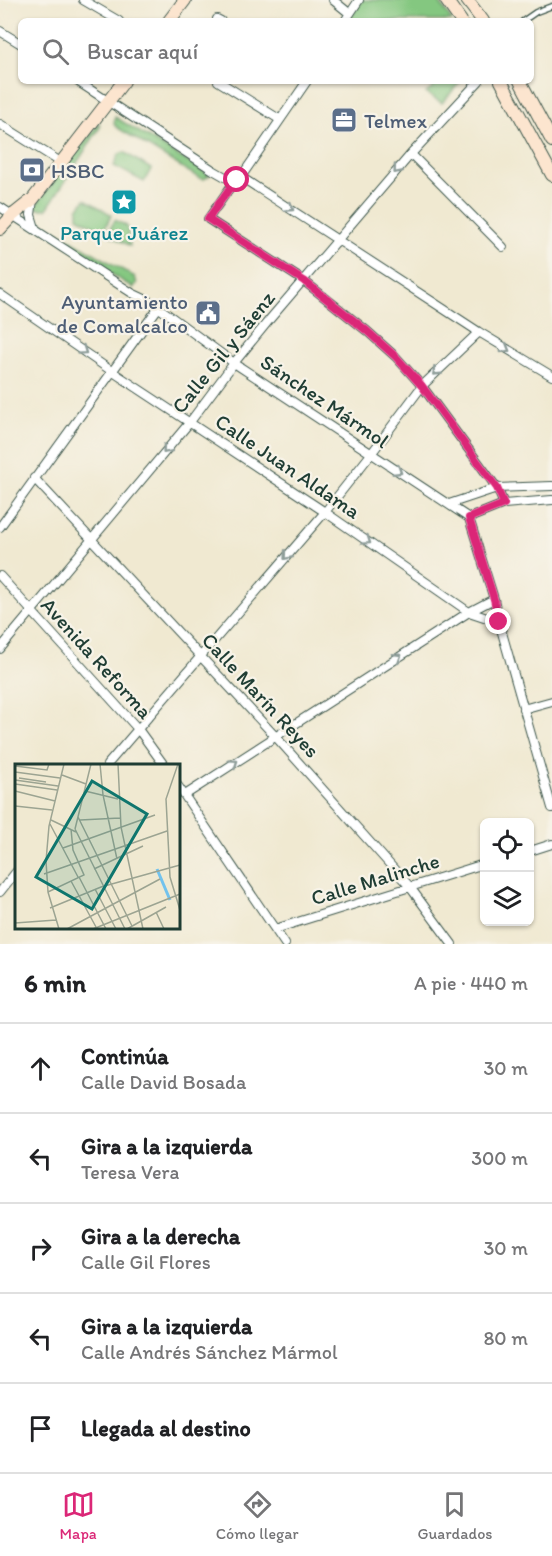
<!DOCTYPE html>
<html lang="es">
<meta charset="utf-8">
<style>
:root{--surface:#fff;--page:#f2f2f2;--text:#202124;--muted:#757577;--line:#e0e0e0;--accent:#db2777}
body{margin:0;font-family:Itim,sans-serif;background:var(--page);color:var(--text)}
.controls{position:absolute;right:18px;bottom:18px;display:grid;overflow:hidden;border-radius:9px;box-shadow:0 2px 4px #0004}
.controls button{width:54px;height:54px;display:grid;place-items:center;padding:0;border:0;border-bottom:2px solid var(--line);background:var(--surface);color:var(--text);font:30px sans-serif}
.stop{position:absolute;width:18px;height:18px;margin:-14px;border:4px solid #db2777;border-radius:50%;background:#fff}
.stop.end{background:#db2777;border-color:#fff;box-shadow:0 2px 6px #0008}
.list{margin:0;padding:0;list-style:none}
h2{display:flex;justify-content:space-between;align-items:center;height:78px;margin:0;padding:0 24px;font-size:26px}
h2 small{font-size:20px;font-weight:400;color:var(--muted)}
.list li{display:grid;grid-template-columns:39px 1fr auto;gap:18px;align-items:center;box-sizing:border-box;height:90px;padding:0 24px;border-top:2px solid var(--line)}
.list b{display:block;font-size:22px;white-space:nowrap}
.list p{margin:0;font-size:20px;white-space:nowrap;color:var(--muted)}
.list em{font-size:20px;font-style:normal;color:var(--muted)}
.icon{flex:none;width:33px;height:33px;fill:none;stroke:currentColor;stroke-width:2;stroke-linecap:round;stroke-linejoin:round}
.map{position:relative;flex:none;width:552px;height:944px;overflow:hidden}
.search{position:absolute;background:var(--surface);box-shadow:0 2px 4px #0004;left:18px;right:18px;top:18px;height:66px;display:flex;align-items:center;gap:15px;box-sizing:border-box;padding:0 21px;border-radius:9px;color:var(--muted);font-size:22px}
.sheet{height:528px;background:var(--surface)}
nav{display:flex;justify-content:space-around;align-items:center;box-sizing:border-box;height:84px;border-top:2px solid var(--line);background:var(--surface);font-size:16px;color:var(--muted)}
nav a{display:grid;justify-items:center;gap:3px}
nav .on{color:var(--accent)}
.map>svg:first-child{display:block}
.green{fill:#84c780;stroke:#52825a;stroke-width:1.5}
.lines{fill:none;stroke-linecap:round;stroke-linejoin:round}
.lane-casing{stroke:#3e574c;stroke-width:7}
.street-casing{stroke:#3e574c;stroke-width:10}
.secondary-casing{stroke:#3e574c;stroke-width:14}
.lane{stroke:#fff;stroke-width:4.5}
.street{stroke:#fff;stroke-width:8}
.secondary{stroke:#fce5cf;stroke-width:12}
.oneway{stroke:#8f9e9a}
.route{stroke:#db2777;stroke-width:8}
.labels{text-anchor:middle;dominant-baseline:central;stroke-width:4.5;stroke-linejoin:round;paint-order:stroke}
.service-label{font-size:21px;fill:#4e5e75;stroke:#f7f3e8;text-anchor:start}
.culture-label{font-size:21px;fill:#0d838f;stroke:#f7f3e8}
.street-label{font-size:21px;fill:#1f3d34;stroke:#f7f3e8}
.inset-river{fill:none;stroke:#72c2ed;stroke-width:3}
.inset-road{fill:none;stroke:#9ca492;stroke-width:1.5}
.view{fill:#0f766e;fill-opacity:0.15;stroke:#0f766e;stroke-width:3}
.inset-edge{fill:none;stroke:#1f3d34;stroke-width:3}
</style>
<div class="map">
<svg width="552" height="944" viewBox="0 0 552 944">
<rect width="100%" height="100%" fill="#f7f3e8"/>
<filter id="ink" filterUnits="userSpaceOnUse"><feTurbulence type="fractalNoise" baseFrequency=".0167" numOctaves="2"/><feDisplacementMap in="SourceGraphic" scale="12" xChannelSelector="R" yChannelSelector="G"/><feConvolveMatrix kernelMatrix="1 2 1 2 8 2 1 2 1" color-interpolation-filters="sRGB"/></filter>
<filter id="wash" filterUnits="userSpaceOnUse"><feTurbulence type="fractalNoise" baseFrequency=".008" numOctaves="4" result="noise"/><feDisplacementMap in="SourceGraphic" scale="24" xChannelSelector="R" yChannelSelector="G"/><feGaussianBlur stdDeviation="1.35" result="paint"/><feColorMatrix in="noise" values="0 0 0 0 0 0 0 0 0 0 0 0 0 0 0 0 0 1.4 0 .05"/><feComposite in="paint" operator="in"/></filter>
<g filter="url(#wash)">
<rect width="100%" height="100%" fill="#f0e9d1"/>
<path class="green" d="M 362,0 L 438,0 L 452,21 L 348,21 Z
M 431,81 L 461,81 L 442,103 L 426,93 L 434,87 Z
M 115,117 L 208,174 L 209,176 L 204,179 L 199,178 L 116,127 L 114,124 Z
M 99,123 L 100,127 L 47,209 L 38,209 L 35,206 Z
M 124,152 L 151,169 L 144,182 L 114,166 L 119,154 Z
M 85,199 L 112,215 L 103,231 L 78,217 L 78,209 Z
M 115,220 L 127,226 L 130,246 L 107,234 Z
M 40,222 L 135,277 L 137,284 L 133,288 L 39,226 L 38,224 Z"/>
</g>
<g filter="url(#ink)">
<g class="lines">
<g class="lane-casing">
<path id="lane" d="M 523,21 L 536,12 L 552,6"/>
</g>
<g class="street-casing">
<path id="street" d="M 83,0 L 119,21
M 333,0 L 349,13
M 217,19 L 221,21
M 345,21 L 359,0
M 0,31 L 21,44
M 77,81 L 213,170 L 234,182
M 218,81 L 279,119
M 307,81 L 241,177 L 234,182 L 208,219 L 304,281 L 367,331 L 396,357 L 422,386 L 497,488 L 504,504
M 0,124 L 62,163
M 411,154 L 503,247
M 241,177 L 479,332 L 552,376
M 33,199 L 31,215 L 35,228
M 0,207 L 132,293 L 151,302 L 234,363 L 469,518
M 0,294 L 113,372 L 325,512 L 469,612 L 499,622
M 34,478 L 275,736 L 410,887 L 452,944
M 449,504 L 497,488 L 552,486
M 469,518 L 494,599 L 499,622 L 552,808
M 469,518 L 504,504 L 552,500
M 0,527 L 158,308
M 0,576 L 138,729 L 164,765
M 0,649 L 190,422 L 234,363 L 270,319 L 411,154 L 479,81
M 523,709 L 552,701
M 107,765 L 325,512 L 371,454 L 422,386 L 479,332
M 178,786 L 285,944
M 185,795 L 469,612 L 494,599
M 530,851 L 552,844
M 0,892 L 16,872
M 275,929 L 484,864"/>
</g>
<g class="secondary-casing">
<path id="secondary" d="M 446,0 L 461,21
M 467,0 L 483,21
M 169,21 L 185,0
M 501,81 L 552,175
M 520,81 L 552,141
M 0,229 L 13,215 L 33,199 L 124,81"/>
</g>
<use href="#lane" class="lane"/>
<use href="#street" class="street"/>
<use href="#secondary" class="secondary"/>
</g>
<defs><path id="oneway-chevron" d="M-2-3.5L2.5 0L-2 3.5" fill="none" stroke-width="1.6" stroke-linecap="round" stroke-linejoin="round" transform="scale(1.5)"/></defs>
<g class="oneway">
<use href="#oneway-chevron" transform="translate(397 170) rotate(130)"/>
<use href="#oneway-chevron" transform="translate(290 208) rotate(33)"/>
<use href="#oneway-chevron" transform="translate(506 349) rotate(31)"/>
<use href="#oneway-chevron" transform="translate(83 351) rotate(35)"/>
<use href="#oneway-chevron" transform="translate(436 372) rotate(137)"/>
<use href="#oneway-chevron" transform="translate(166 450) rotate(130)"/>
<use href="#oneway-chevron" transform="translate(398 471) rotate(32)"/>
<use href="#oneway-chevron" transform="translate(367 541) rotate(35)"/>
<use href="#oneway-chevron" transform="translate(287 556) rotate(131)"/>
<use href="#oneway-chevron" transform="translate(398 657) rotate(-32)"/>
<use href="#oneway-chevron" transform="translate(234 763) rotate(-34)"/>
</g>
</g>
<g class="lines" filter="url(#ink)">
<path class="route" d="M 237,180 L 234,182 L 208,219 L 304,281 L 367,331 L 396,357 L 422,386 L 497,488 L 504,504 L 469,518 L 494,599 L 499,622"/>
</g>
<defs>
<g id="office-square" transform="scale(1.35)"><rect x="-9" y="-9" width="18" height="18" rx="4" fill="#5c6f8a" stroke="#f7f3e8"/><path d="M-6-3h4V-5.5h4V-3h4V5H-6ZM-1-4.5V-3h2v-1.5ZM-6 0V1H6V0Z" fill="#fff"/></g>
<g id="bank-square" transform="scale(1.35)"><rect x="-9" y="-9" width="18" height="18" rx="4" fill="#5c6f8a" stroke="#f7f3e8"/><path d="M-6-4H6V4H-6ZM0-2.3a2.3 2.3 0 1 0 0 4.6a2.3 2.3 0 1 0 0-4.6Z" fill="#fff"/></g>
<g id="sight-square" transform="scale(1.35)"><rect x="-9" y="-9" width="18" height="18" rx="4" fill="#0f9aa8" stroke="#f7f3e8"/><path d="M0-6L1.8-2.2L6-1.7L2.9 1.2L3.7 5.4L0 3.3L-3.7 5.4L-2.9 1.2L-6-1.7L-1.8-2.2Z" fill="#fff"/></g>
<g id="civic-square" transform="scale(1.35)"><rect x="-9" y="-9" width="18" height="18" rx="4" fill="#5c6f8a" stroke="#f7f3e8"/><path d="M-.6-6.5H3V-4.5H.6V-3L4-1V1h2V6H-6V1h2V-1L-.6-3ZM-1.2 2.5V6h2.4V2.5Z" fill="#fff"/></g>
</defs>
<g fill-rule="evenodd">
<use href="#office-square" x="344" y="120"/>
<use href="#bank-square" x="32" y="170"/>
<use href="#sight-square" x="124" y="202"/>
<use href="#civic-square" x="208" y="313"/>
</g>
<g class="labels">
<g class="service-label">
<text x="364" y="120">Telmex</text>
<text x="51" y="170">HSBC</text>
<text x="188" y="301" text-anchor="end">Ayuntamiento<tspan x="188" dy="24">de Comalcalco</tspan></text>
</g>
<g class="culture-label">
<text x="124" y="232">Parque Juárez</text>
</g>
<g class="street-label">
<text transform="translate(223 352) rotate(-51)">Calle Gil y Sáenz</text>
<text transform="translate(325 401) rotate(34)">Sánchez Mármol</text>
<text transform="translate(288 466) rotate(34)">Calle Juan Aldama</text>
<text transform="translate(97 658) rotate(48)">Avenida Reforma</text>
<text transform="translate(261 695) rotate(47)">Calle Marín Reyes</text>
<text transform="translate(375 879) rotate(-17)">Calle Malinche</text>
</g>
</g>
<g transform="translate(15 764)">
<rect width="165" height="165" fill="#f0e9d1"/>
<path class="inset-river" d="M 142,105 L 155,136"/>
<path class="inset-road" d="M 85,0 L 88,31 L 102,95M 103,0 L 106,63 L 128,165M 163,0 L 151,35 L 155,113 L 165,146M 0,2 L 32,6 L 34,0M 0,8 L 45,14M 47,11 L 71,20M 4,14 L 31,18M 0,16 L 43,22M 0,20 L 42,26M 0,27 L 40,37M 70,27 L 103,35M 0,42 L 37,46M 63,53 L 117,162M 36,56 L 61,68M 65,56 L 105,54M 35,60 L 63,113M 60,65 L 110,165M 60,65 L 76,0M 48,84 L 140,51M 79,105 L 128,82M 29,110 L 152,67M 64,113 L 91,165M 56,117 L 81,163M 80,125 L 101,165M 33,128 L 69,111 L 58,86 L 56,65M 35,144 L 86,123 L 165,101M 141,148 L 149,165M 0,159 L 41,156M 44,165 L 33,128 L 31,97 L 34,62 L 49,0M 52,165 L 145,115M 78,165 L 165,130M 112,165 L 151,143"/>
<path class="view" d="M 77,17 L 132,50 L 77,145 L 21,113 Z"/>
<rect width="165" height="165" class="inset-edge"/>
</g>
</svg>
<div class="controls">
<button><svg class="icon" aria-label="locate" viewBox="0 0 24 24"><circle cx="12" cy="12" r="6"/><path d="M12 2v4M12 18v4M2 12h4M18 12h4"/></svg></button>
<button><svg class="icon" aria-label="layers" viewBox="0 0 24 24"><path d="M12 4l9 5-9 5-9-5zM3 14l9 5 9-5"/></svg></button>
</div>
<div class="stop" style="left:237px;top:180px"></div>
<div class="stop end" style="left:499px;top:622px"></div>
<div class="search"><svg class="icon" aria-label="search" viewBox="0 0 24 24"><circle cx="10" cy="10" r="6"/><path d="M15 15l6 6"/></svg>Buscar aquí</div>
</div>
<section class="sheet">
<h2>6 min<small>A pie · 440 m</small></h2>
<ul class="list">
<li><svg class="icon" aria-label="ahead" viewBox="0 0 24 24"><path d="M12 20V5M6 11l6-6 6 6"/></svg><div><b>Continúa</b><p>Calle David Bosada</p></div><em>30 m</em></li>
<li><svg class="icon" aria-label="left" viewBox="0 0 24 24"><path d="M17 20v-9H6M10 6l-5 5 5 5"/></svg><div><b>Gira a la izquierda</b><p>Teresa Vera</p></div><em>300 m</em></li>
<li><svg class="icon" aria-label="right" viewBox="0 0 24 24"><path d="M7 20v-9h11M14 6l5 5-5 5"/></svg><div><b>Gira a la derecha</b><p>Calle Gil Flores</p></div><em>30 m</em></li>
<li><svg class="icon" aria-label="left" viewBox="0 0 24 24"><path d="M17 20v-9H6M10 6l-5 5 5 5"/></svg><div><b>Gira a la izquierda</b><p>Calle Andrés Sánchez Mármol</p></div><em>80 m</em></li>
<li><svg class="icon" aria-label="arrive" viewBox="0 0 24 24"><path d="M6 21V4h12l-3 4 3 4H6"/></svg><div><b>Llegada al destino</b></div></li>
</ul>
</section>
<nav>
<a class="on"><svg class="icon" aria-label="map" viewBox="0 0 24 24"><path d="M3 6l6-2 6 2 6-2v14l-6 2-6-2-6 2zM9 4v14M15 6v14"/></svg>Mapa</a>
<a><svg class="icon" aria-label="directions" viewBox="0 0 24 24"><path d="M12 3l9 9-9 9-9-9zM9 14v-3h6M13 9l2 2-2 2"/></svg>Cómo llegar</a>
<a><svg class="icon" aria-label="saved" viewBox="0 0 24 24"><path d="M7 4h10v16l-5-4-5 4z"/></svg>Guardados</a>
</nav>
